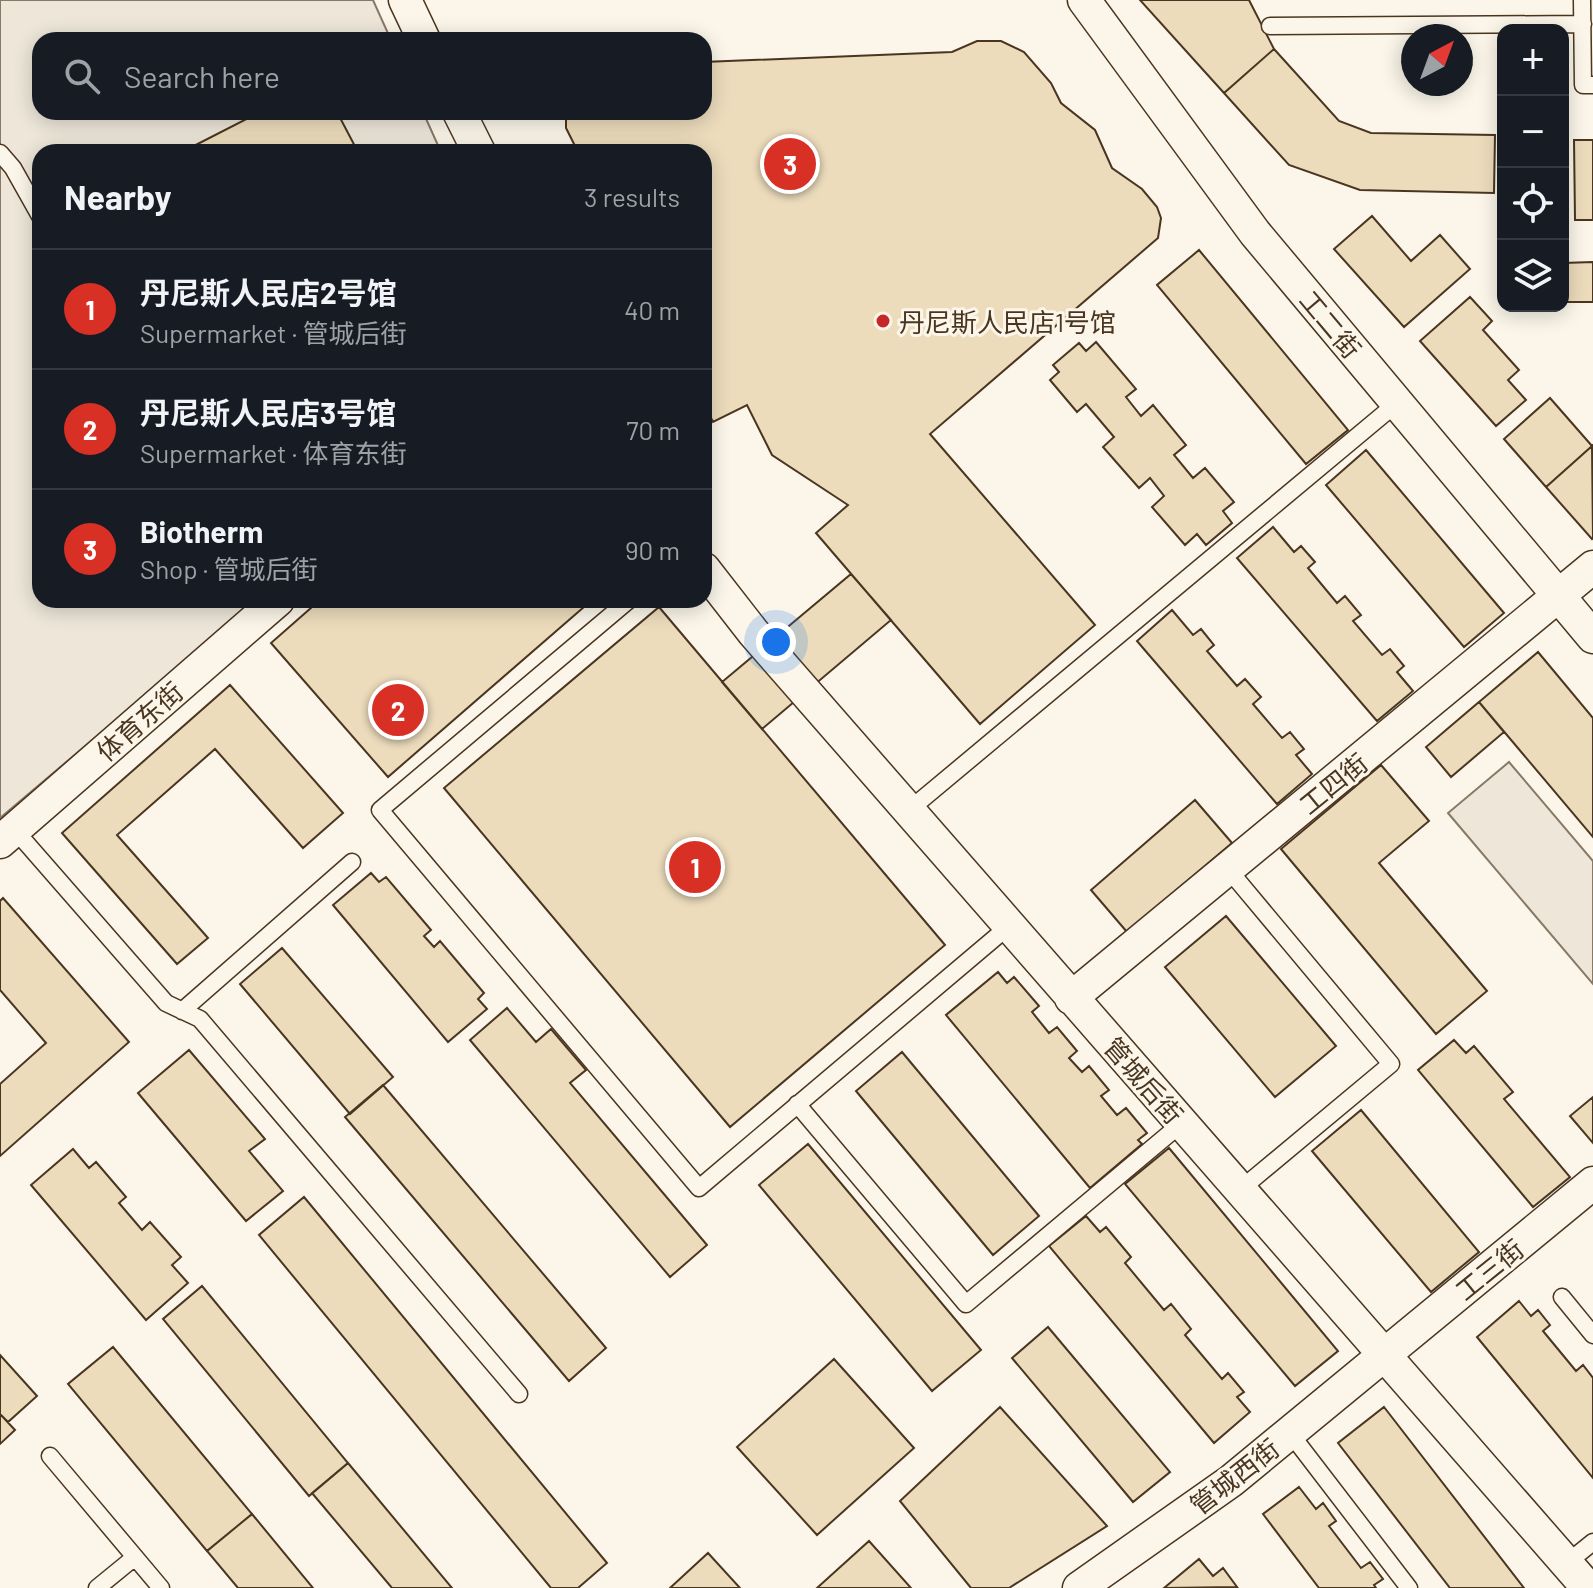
<!DOCTYPE html>
<meta charset="utf-8">
<style>
:root{--surface:#171b24;--page:#242831;--text:#f1f3f6;--muted:#9ea1a6;--line:#363941;--accent:#d93025}
body{margin:0;font-family:Barlow,"Noto Sans SC",sans-serif;background:var(--page);color:var(--text)}
.controls{position:absolute;right:24px;top:24px;display:grid;overflow:hidden;border-radius:16px;box-shadow:0 4px 20px #0003}
.controls button{width:72px;height:72px;display:grid;place-items:center;padding:0;border:0;border-bottom:2px solid var(--line);background:var(--surface);color:var(--text);font:40px sans-serif}
.compass{position:absolute;left:1401px;top:24px;width:72px;height:72px;border-radius:50%;background:var(--surface);box-shadow:0 4px 20px #0003;rotate:41deg}
.you{position:absolute;left:776px;top:642px;width:28px;height:28px;margin:-20px;border:6px solid #fff;border-radius:50%;background:#1a73e8;box-shadow:0 0 0 12px #1a73e833}
.badge{display:grid;place-items:center;width:52px;height:52px;border-radius:50%;background:var(--accent);color:#fff;font-size:26px;font-weight:700}
.pin{position:absolute;translate:-50% -50%;border:4px solid #fff;box-shadow:0 2px 8px #0006}
.list{margin:0;padding:0;list-style:none}
h2{display:flex;justify-content:space-between;align-items:center;height:104px;margin:0;padding:0 32px;font-size:34px}
h2 small{font-size:26px;font-weight:400;color:var(--muted)}
.list li{display:grid;grid-template-columns:52px 1fr auto;gap:24px;align-items:center;box-sizing:border-box;height:120px;padding:0 32px;border-top:2px solid var(--line)}
.list b{display:block;font-size:30px;white-space:nowrap}
.list p{margin:0;font-size:26px;white-space:nowrap;color:var(--muted)}
.list em{font-size:26px;font-style:normal;color:var(--muted)}
.icon{flex:none;width:44px;height:44px;fill:none;stroke:currentColor;stroke-width:2;stroke-linecap:round;stroke-linejoin:round}
.map{position:relative;flex:none;width:1593px;height:1588px;overflow:hidden}
.search{position:absolute;background:var(--surface);box-shadow:0 4px 20px #0003;left:32px;top:32px;width:680px;height:88px;display:flex;align-items:center;gap:20px;box-sizing:border-box;padding:0 28px;border-radius:24px;color:var(--muted);font-size:30px}
.panel{position:absolute;background:var(--surface);box-shadow:0 4px 20px #0003;left:32px;top:144px;width:680px;height:464px;border-radius:24px}
.map>svg:first-child{display:block}
.green{fill:#ede6d9;stroke:#887966;stroke-width:2}
.building{fill:#ecdcbc;stroke:#4a3520;stroke-width:2}
.lines{fill:none;stroke-linecap:round;stroke-linejoin:round}
.service-casing{stroke:#4a3520;stroke-width:19}
.minor-casing{stroke:#4a3520;stroke-width:35}
.service{stroke:#fbf6e9;stroke-width:16}
.minor{stroke:#fbf6e9;stroke-width:32}
.poi-dot{fill:#c62828;stroke:#fbf6e9;stroke-width:3}
.labels{text-anchor:middle;dominant-baseline:central;stroke-width:6;stroke-linejoin:round;paint-order:stroke}
.poi-label{font-size:26px;fill:#4a3520;stroke:#fbf6e9;text-anchor:start}
.street-label{font-size:26px;fill:#4a3520;stroke:#fbf6e9}
</style>
<div class="map">
<svg width="1593" height="1588" viewBox="0 0 1593 1588">
<rect width="100%" height="100%" fill="#fbf6e9"/>
<path class="green" d="M 0,0 L 373,0 L 391,40 L 40,40 L 40,112 L 423,112 L 441,152 L 40,152 L 40,600 L 258,600 L 0,818 Z
M 1509,762 L 1593,861 L 1593,984 L 1448,813 Z"/>
<path class="building" d="M 1140,0 L 1249,0 L 1274,49 L 1224,93 Z
M 977,41 L 1001,41 L 1024,52 L 1051,83 L 1061,103 L 1095,130 L 1112,168 L 1142,189 L 1157,207 L 1161,218 L 1158,238 L 930,434 L 1095,625 L 980,724 L 816,533 L 848,505 L 772,455 L 747,405 L 713,422 L 704,404 L 704,152 L 578,152 L 566,128 L 566,112 L 704,112 L 704,62 L 952,52 Z
M 1274,49 L 1339,121 L 1371,133 L 1495,135 L 1494,193 L 1360,190 L 1289,165 L 1224,93 Z
M 260,112 L 337,112 L 358,152 L 182,152 Z
M 1574,140 L 1593,140 L 1593,220 L 1575,220 Z
M 1372,216 L 1411,261 L 1440,235 L 1470,269 L 1404,327 L 1334,249 Z
M 1199,250 L 1348,430 L 1306,464 L 1157,285 Z
M 1593,262 L 1593,302 L 1563,302 L 1563,263 Z
M 1470,297 L 1492,321 L 1483,330 L 1519,370 L 1508,380 L 1526,400 L 1496,426 L 1420,341 Z
M 1096,342 L 1136,389 L 1126,397 L 1141,416 L 1153,405 L 1186,445 L 1174,455 L 1193,478 L 1205,468 L 1234,502 L 1223,511 L 1232,523 L 1206,545 L 1197,534 L 1185,545 L 1152,507 L 1164,496 L 1150,478 L 1139,488 L 1103,447 L 1114,437 L 1086,404 L 1077,412 L 1050,380 L 1059,372 L 1053,365 L 1079,343 L 1086,351 Z
M 1550,398 L 1592,446 L 1546,487 L 1504,439 Z
M 1592,446 L 1593,538 L 1592,539 L 1546,487 Z
M 1366,450 L 1504,613 L 1464,647 L 1326,485 Z
M 1273,527 L 1294,552 L 1301,546 L 1315,562 L 1308,568 L 1337,603 L 1345,596 L 1361,615 L 1353,621 L 1382,655 L 1390,649 L 1404,666 L 1397,672 L 1413,691 L 1377,721 L 1237,558 Z
M 851,574 L 891,620 L 762,729 L 722,682 Z
M 320,600 L 592,600 L 388,777 L 271,643 Z
M 659,607 L 945,945 L 730,1127 L 444,788 Z
M 1172,610 L 1193,635 L 1201,629 L 1214,645 L 1207,651 L 1237,686 L 1245,679 L 1261,697 L 1253,704 L 1282,738 L 1290,732 L 1304,749 L 1296,755 L 1312,774 L 1277,804 L 1137,641 Z
M 1538,652 L 1593,718 L 1593,837 L 1479,702 Z
M 230,685 L 343,813 L 303,848 L 215,749 L 117,835 L 208,938 L 177,964 L 62,833 Z
M 1479,702 L 1504,732 L 1451,777 L 1426,747 Z
M 1381,765 L 1429,821 L 1379,863 L 1487,991 L 1436,1034 L 1281,849 Z
M 1195,800 L 1232,843 L 1127,932 L 1091,890 Z
M 371,873 L 379,882 L 386,877 L 431,930 L 424,936 L 434,947 L 440,941 L 484,993 L 478,999 L 487,1009 L 448,1042 L 333,905 Z
M 3,898 L 129,1042 L 0,1156 L 0,1084 L 46,1043 L 0,990 L 0,901 Z
M 1226,916 L 1336,1046 L 1275,1097 L 1165,967 Z
M 282,948 L 393,1077 L 350,1114 L 240,984 Z
M 998,972 L 1007,983 L 1014,977 L 1039,1006 L 1032,1012 L 1049,1033 L 1057,1027 L 1077,1051 L 1069,1058 L 1082,1072 L 1089,1066 L 1109,1090 L 1101,1096 L 1117,1115 L 1126,1108 L 1147,1133 L 1138,1140 L 1142,1144 L 1090,1188 L 946,1015 Z
M 507,1008 L 536,1042 L 551,1029 L 586,1070 L 570,1083 L 707,1245 L 670,1277 L 470,1040 Z
M 1454,1040 L 1466,1053 L 1474,1046 L 1513,1092 L 1504,1099 L 1570,1177 L 1533,1207 L 1418,1070 Z
M 189,1050 L 265,1139 L 249,1151 L 283,1191 L 246,1221 L 138,1093 Z
M 902,1052 L 1039,1216 L 993,1255 L 856,1091 Z
M 383,1085 L 606,1348 L 569,1381 L 345,1117 Z
M 1593,1097 L 1593,1143 L 1570,1116 Z
M 1361,1110 L 1479,1252 L 1431,1292 L 1312,1151 Z
M 808,1144 L 981,1350 L 932,1391 L 759,1185 Z
M 1169,1148 L 1338,1351 L 1295,1386 L 1125,1184 Z
M 73,1149 L 89,1168 L 96,1162 L 126,1197 L 119,1203 L 142,1230 L 150,1222 L 181,1257 L 172,1265 L 188,1283 L 146,1320 L 31,1185 Z
M 304,1197 L 607,1563 L 578,1588 L 551,1588 L 259,1235 Z
M 1086,1216 L 1100,1232 L 1106,1227 L 1131,1257 L 1125,1263 L 1164,1310 L 1171,1304 L 1191,1329 L 1185,1335 L 1222,1379 L 1228,1373 L 1244,1392 L 1237,1397 L 1250,1412 L 1214,1443 L 1049,1246 Z
M 202,1286 L 348,1463 L 309,1496 L 163,1319 Z
M 1519,1301 L 1531,1316 L 1538,1310 L 1550,1325 L 1543,1331 L 1576,1371 L 1583,1365 L 1593,1378 L 1593,1478 L 1477,1337 Z
M 1048,1327 L 1170,1472 L 1133,1502 L 1012,1358 Z
M 113,1347 L 252,1514 L 207,1551 L 68,1384 Z
M 0,1355 L 37,1396 L 8,1422 L 0,1414 Z
M 834,1359 L 914,1448 L 817,1535 L 737,1447 Z
M 1000,1407 L 1107,1526 L 1009,1588 L 971,1588 L 900,1501 Z
M 1384,1407 L 1524,1588 L 1450,1588 L 1338,1443 Z
M 0,1414 L 15,1430 L 0,1444 Z
M 348,1463 L 452,1588 L 392,1588 L 312,1493 Z
M 1299,1487 L 1316,1509 L 1323,1503 L 1336,1521 L 1329,1526 L 1361,1568 L 1370,1562 L 1383,1579 L 1374,1585 L 1376,1588 L 1319,1588 L 1263,1514 Z
M 252,1514 L 313,1588 L 238,1588 L 207,1551 Z
M 869,1541 L 911,1588 L 817,1588 Z
M 708,1553 L 740,1588 L 670,1588 Z
M 1199,1559 L 1213,1576 L 1223,1568 L 1237,1587 L 1164,1588 Z"/>
<g class="lines">
<g class="service-casing">
<path id="service" d="M 1582,0 L 1583,85 L 1593,85
M 1270,26 L 1583,24
M 0,153 L 13,168 L 40,216
M 629,600 L 380,810 L 699,1188 L 1009,926
M 908,811 L 1397,403
M 14,829 L 166,1003 L 200,1019 L 519,1394
M 1228,869 L 1391,1064 L 1253,1179
M 182,1011 L 352,862
M 797,1104 L 966,1304 L 1182,1123
M 1562,1297 L 1593,1335
M 1290,1433 L 1409,1588
M 50,1456 L 161,1588
M 1567,1563 L 1593,1542
M 97,1588 L 135,1557"/>
</g>
<g class="minor-casing">
<path id="minor" d="M 405,0 L 424,40
M 1084,0 L 1255,233 L 1593,637
M 459,112 L 479,152
M 704,569 L 753,632 L 1588,1588
M 0,842 L 278,600
M 1071,998 L 1593,567
M 1079,1588 L 1231,1481 L 1593,1183"/>
</g>
<use href="#service" class="service"/>
<use href="#minor" class="minor"/>
</g>
<circle class="poi-dot" cx="883" cy="321" r="8"/>
<g class="labels">
<g class="poi-label">
<text x="899" y="321">丹尼斯人民店1号馆</text>
</g>
<g class="street-label">
<text transform="translate(1331 324) rotate(50)">工二街</text>
<text transform="translate(139 721) rotate(-41)">体育东街</text>
<text transform="translate(1333 783) rotate(-39)">工四街</text>
<text transform="translate(1144 1080) rotate(49)">管城后街</text>
<text transform="translate(1489 1269) rotate(-39)">工三街</text>
<text transform="translate(1234 1476) rotate(-38)">管城西街</text>
</g>
</g>
</svg>
<div class="controls">
<button>+</button>
<button>−</button>
<button><svg class="icon" aria-label="locate" viewBox="0 0 24 24"><circle cx="12" cy="12" r="6"/><path d="M12 2v4M12 18v4M2 12h4M18 12h4"/></svg></button>
<button><svg class="icon" aria-label="layers" viewBox="0 0 24 24"><path d="M12 4l9 5-9 5-9-5zM3 14l9 5 9-5"/></svg></button>
</div>
<svg class="compass" viewBox="-18 -18 36 36"><path d="M0-13l5 13h-10z" fill="#e53935"/><path d="M0 13l5-13h-10z" fill="#9ea1a6"/></svg>
<div class="you"></div>
<div class="pin badge" style="left:695px;top:867px">1</div>
<div class="pin badge" style="left:398px;top:710px">2</div>
<div class="pin badge" style="left:790px;top:164px">3</div>
<div class="search"><svg class="icon" aria-label="search" viewBox="0 0 24 24"><circle cx="10" cy="10" r="6"/><path d="M15 15l6 6"/></svg>Search here</div>
<section class="panel">
<h2>Nearby<small>3 results</small></h2>
<ul class="list">
<li><span class="badge">1</span><div><b>丹尼斯人民店2号馆</b><p>Supermarket · 管城后街</p></div><em>40 m</em></li>
<li><span class="badge">2</span><div><b>丹尼斯人民店3号馆</b><p>Supermarket · 体育东街</p></div><em>70 m</em></li>
<li><span class="badge">3</span><div><b>Biotherm</b><p>Shop · 管城后街</p></div><em>90 m</em></li>
</ul>
</section>
</div>
